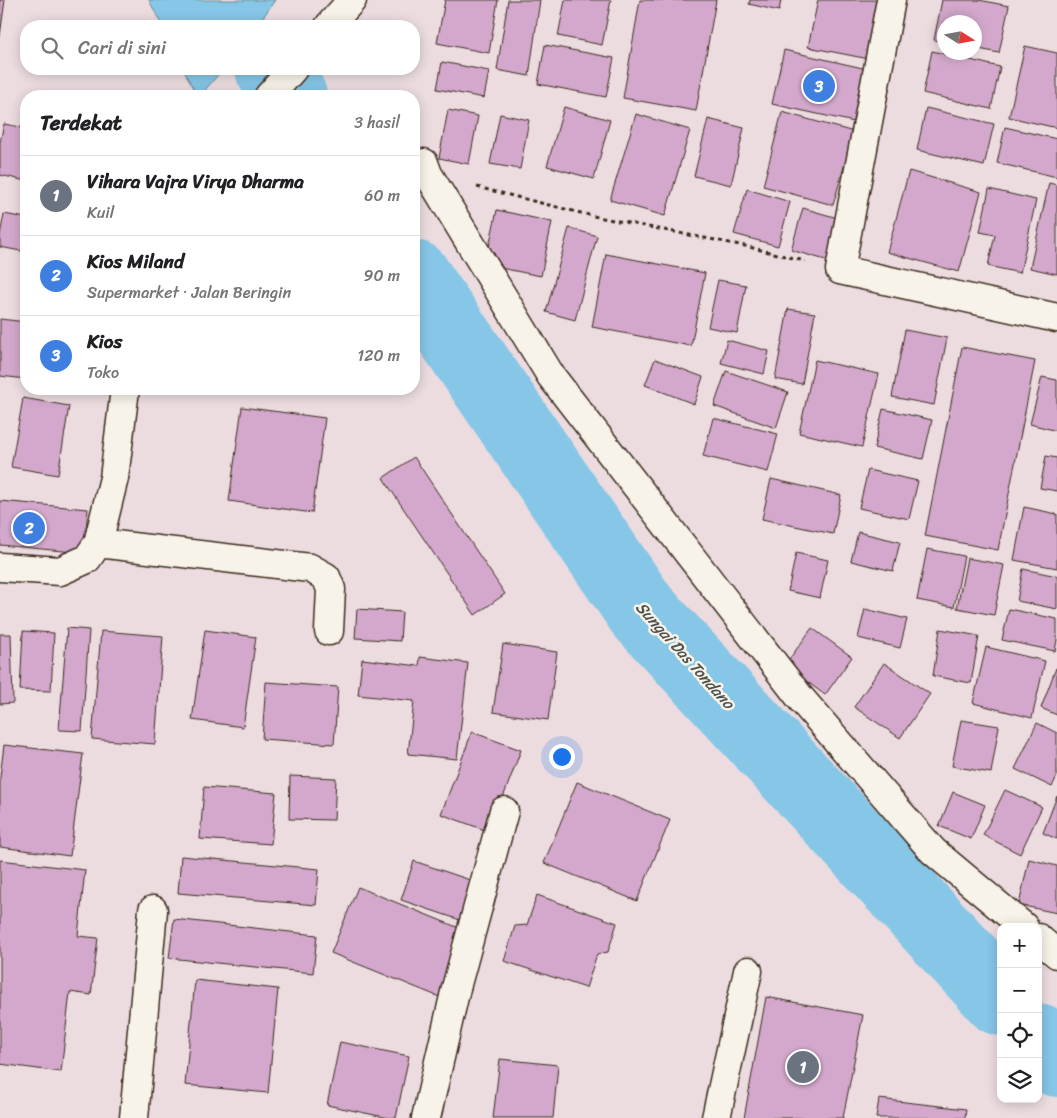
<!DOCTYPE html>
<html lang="id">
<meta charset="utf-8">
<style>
:root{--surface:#fff;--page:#f2f2f2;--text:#202124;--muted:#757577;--line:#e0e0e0;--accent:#1f6fb2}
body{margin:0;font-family:Sriracha,sans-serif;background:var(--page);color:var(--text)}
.controls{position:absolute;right:15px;bottom:15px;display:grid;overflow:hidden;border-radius:10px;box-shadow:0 2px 12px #0003}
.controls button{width:45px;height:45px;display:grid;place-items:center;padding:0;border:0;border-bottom:1px solid var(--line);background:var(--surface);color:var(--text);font:25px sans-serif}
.compass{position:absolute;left:937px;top:15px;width:45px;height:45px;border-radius:50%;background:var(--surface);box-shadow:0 2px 12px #0003;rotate:101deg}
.you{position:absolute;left:561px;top:756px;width:18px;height:18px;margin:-12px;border:4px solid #fff;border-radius:50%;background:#1a73e8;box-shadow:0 0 0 8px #1a73e833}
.badge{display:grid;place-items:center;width:32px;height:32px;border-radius:50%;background:var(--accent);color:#fff;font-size:16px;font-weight:700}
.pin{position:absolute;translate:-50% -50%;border:2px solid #fff;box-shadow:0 1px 5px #0006}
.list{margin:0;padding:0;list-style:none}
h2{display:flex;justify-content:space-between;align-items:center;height:65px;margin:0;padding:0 20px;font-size:21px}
h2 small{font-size:16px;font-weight:400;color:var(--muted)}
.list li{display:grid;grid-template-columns:32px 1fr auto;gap:15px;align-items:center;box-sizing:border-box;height:80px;padding:0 20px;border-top:1px solid var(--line)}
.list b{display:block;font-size:19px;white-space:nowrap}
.list p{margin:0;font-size:16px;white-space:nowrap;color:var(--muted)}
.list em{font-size:16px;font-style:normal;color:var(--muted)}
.icon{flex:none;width:28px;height:28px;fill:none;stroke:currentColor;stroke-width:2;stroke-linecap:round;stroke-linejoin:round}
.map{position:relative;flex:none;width:1057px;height:1118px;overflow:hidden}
.search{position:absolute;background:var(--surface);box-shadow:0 2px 12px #0003;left:20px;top:20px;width:400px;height:55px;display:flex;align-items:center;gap:12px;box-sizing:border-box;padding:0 18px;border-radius:20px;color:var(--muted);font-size:19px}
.panel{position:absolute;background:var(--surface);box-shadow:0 2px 12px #0003;left:20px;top:90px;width:400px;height:305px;border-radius:20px}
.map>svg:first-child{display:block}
.water{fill:#86c6e6;stroke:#688896}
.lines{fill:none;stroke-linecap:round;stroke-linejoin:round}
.river{stroke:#86c6e6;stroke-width:74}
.building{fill:#d3a8cc;stroke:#3b2a1e}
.minor-casing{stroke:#3b2a1e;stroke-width:31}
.tertiary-casing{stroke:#3b2a1e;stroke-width:31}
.path{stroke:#3b2a1e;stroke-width:3;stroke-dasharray:4 4;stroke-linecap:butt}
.minor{stroke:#f7f3e8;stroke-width:28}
.tertiary{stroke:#f7f3e8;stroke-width:28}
.labels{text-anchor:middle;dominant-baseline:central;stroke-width:5;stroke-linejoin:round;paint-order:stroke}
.water-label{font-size:16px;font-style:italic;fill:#4e5150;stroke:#f7f3e8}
</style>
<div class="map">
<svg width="1057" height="1118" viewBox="0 0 1057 1118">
<rect width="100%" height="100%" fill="#ecdce0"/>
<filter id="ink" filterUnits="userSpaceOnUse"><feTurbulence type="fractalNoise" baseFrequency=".02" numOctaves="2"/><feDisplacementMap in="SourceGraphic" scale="10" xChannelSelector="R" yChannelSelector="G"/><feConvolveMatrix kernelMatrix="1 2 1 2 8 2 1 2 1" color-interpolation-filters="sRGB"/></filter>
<g filter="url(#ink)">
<path class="water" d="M 149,0 L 275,0 L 257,26 L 162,26 Z
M 183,69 L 223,69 L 200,96 L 197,96 Z"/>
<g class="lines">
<path class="river" d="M 272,69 L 290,96
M 414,277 L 642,611 L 1001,999
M 1038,1040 L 1057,1060"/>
</g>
<path class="building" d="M 0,0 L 5,0 L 0,36 Z
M 445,0 L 498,0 L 489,53 L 437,43 Z
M 508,0 L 540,0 L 529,76 L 497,70 Z
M 565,0 L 611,0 L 602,45 L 558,36 Z
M 640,0 L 716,0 L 696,111 L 623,98 Z
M 750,0 L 781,0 L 779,11 L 749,4 Z
M 818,0 L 886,0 L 874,60 L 808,47 Z
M 942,0 L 979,0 L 1009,6 L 999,53 L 974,48 L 974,22 L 944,22 L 944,42 L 934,40 Z
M 545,45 L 614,58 L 606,97 L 538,84 Z
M 1025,46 L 1057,53 L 1057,128 L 1009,117 Z
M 784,50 L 867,69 L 854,122 L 772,104 Z
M 932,51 L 1000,67 L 991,109 L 923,93 Z
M 442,62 L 489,71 L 484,98 L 437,89 Z
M 564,107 L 610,120 L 594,179 L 547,166 Z
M 926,108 L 994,124 L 984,166 L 917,150 Z
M 448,110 L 478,116 L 469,164 L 439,158 Z
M 782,112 L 854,132 L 833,205 L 763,186 Z
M 500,114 L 529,120 L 520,169 L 490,164 Z
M 636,114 L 690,130 L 665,216 L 610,200 Z
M 708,119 L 744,128 L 731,185 L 694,176 Z
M 4,124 L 26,128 L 26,181 L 0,175 L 0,142 Z
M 1005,127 L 1057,139 L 1057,177 L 997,163 Z
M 909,171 L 981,192 L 959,272 L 887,252 Z
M 1049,183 L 1057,185 L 1057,274 L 1030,268 Z
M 747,189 L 790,202 L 778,246 L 734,234 Z
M 989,189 L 1036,200 L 1020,273 L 988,266 L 995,235 L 980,232 Z
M 803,208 L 841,219 L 829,261 L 791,250 Z
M 497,210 L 552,222 L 541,276 L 485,265 Z
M 4,214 L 26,218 L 26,252 L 0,247 L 0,235 Z
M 569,228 L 597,236 L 575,320 L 546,312 Z
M 606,254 L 705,273 L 691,346 L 592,327 Z
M 718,280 L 746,285 L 737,333 L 708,327 Z
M 788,309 L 815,313 L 802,384 L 775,379 Z
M 0,319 L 26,322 L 26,379 L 0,376 Z
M 905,330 L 947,338 L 934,405 L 892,397 Z
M 727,340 L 769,351 L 764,374 L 721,363 Z
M 962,347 L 1035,361 L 998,550 L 925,536 Z
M 655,359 L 703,377 L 694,404 L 645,385 Z
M 815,360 L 879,374 L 862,447 L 799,433 Z
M 726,371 L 788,392 L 776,428 L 714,406 Z
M 1042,377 L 1057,380 L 1057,431 L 1030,424 Z
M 23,398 L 69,406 L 58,475 L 11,467 Z
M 242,407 L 325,418 L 312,513 L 229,501 Z
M 883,409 L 932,420 L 923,459 L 874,448 Z
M 713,418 L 778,434 L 768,472 L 703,456 Z
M 1046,456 L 1057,458 L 1057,491 L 1040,488 Z
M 414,457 L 505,594 L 475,615 L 383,478 Z
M 868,470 L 918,481 L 909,519 L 859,508 Z
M 771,479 L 841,495 L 833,534 L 762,519 Z
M 0,501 L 88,509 L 84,553 L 0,545 Z
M 1024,507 L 1057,514 L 1057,568 L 1014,560 Z
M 858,532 L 900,542 L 893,571 L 851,561 Z
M 927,549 L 964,556 L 954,607 L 917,600 Z
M 796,553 L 828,560 L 820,598 L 788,591 Z
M 967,558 L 1004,565 L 994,615 L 957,608 Z
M 1023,569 L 1057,576 L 1057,609 L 1017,601 Z
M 357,609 L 402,612 L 400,641 L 355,638 Z
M 865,609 L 907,619 L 900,648 L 858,638 Z
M 1009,609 L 1057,619 L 1057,640 L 1055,651 L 1002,640 Z
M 67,628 L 89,630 L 82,731 L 59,730 Z
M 812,628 L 852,657 L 825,695 L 785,665 Z
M 940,629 L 979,636 L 971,683 L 933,676 Z
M 205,630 L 256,637 L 243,727 L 192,720 Z
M 23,631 L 54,633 L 51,691 L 20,690 Z
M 101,631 L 163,636 L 155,744 L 92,739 Z
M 0,634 L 11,634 L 13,703 L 0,704 Z
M 503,644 L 557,652 L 548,720 L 493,712 Z
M 986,647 L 1045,661 L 1032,718 L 973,703 Z
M 420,657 L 468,663 L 457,759 L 408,754 L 414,701 L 358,695 L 362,659 L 419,666 Z
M 884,663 L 930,694 L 900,738 L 854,707 Z
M 1056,668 L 1057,668 L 1057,715 L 1041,708 Z
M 266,682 L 338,687 L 334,744 L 262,739 Z
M 961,720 L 999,726 L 991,773 L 952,766 Z
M 1037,723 L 1057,733 L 1057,776 L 1052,787 L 1015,769 Z
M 472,732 L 521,750 L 490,832 L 441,814 Z
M 4,745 L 83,754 L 70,856 L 0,847 L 0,777 Z
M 290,776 L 336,778 L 334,820 L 289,819 Z
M 577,782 L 670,820 L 637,901 L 544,863 Z
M 204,787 L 276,793 L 271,844 L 200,839 Z
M 1005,790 L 1042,807 L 1020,854 L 983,835 Z
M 953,792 L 985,805 L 971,839 L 939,826 Z
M 1057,796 L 1057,839 L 1043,833 Z
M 181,856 L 319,869 L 316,905 L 178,893 Z
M 1029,859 L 1057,866 L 1057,913 L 1019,905 Z
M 0,860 L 85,870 L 78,936 L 98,938 L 91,995 L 70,992 L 61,1072 L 0,1064 Z
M 414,861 L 479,883 L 466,922 L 401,900 Z
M 358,887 L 469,932 L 442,998 L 331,953 Z
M 537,895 L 617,923 L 608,952 L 597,954 L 586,988 L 504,961 L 515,926 L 527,925 Z
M 174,919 L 317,935 L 313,973 L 169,958 Z
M 195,980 L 278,989 L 268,1093 L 185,1085 Z
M 766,997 L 863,1015 L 843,1118 L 744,1118 Z
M 340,1042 L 409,1056 L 396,1118 L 389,1118 L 327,1105 Z
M 500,1059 L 558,1065 L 553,1118 L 493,1118 Z
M 879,1099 L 966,1109 L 965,1118 L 876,1118 Z"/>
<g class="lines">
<g class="minor-casing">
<path id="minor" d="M 891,0 L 840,270 L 1057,318
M 424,163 L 428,174 L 551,376 L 802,700 L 933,851 L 1024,927
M 98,543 L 310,568 L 326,577 L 331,589 L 329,631
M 1038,938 L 1057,954
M 134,1118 L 153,910
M 426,1118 L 456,988 L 504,811
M 716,1118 L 748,971"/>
</g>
<g class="tertiary-casing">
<path id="tertiary" d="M 329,26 L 352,0
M 269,96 L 293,69
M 0,567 L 60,571 L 87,559 L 98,543 L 114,478 L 125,389"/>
</g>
<path class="path" d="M 477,187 L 593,216 L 745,246 L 805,261"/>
<use href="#minor" class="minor"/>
<use href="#tertiary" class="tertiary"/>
</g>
</g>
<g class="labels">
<g class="water-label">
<text transform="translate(685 655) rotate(48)">Sungai Das Tondano</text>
</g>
</g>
</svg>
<div class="controls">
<button>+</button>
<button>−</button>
<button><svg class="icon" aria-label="locate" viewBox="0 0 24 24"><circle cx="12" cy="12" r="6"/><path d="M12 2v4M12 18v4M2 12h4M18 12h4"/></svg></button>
<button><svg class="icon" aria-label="layers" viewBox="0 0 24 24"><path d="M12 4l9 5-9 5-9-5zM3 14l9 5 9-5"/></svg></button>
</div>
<svg class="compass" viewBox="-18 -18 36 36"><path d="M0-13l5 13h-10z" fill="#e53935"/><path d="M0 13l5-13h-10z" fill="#757577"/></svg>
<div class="you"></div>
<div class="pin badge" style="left:803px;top:1067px;background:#6b7280">1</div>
<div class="pin badge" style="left:29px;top:528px;background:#3f7fe0">2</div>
<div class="pin badge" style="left:819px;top:86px;background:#3f7fe0">3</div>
<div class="search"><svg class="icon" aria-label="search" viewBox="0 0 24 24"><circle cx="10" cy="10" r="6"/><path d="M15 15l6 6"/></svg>Cari di sini</div>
<section class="panel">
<h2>Terdekat<small>3 hasil</small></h2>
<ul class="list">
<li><span class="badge" style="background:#6b7280">1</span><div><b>Vihara Vajra Virya Dharma</b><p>Kuil</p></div><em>60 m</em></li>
<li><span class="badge" style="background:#3f7fe0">2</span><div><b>Kios Miland</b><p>Supermarket · Jalan Beringin</p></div><em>90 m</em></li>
<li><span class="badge" style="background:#3f7fe0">3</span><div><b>Kios</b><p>Toko</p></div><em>120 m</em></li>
</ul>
</section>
</div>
